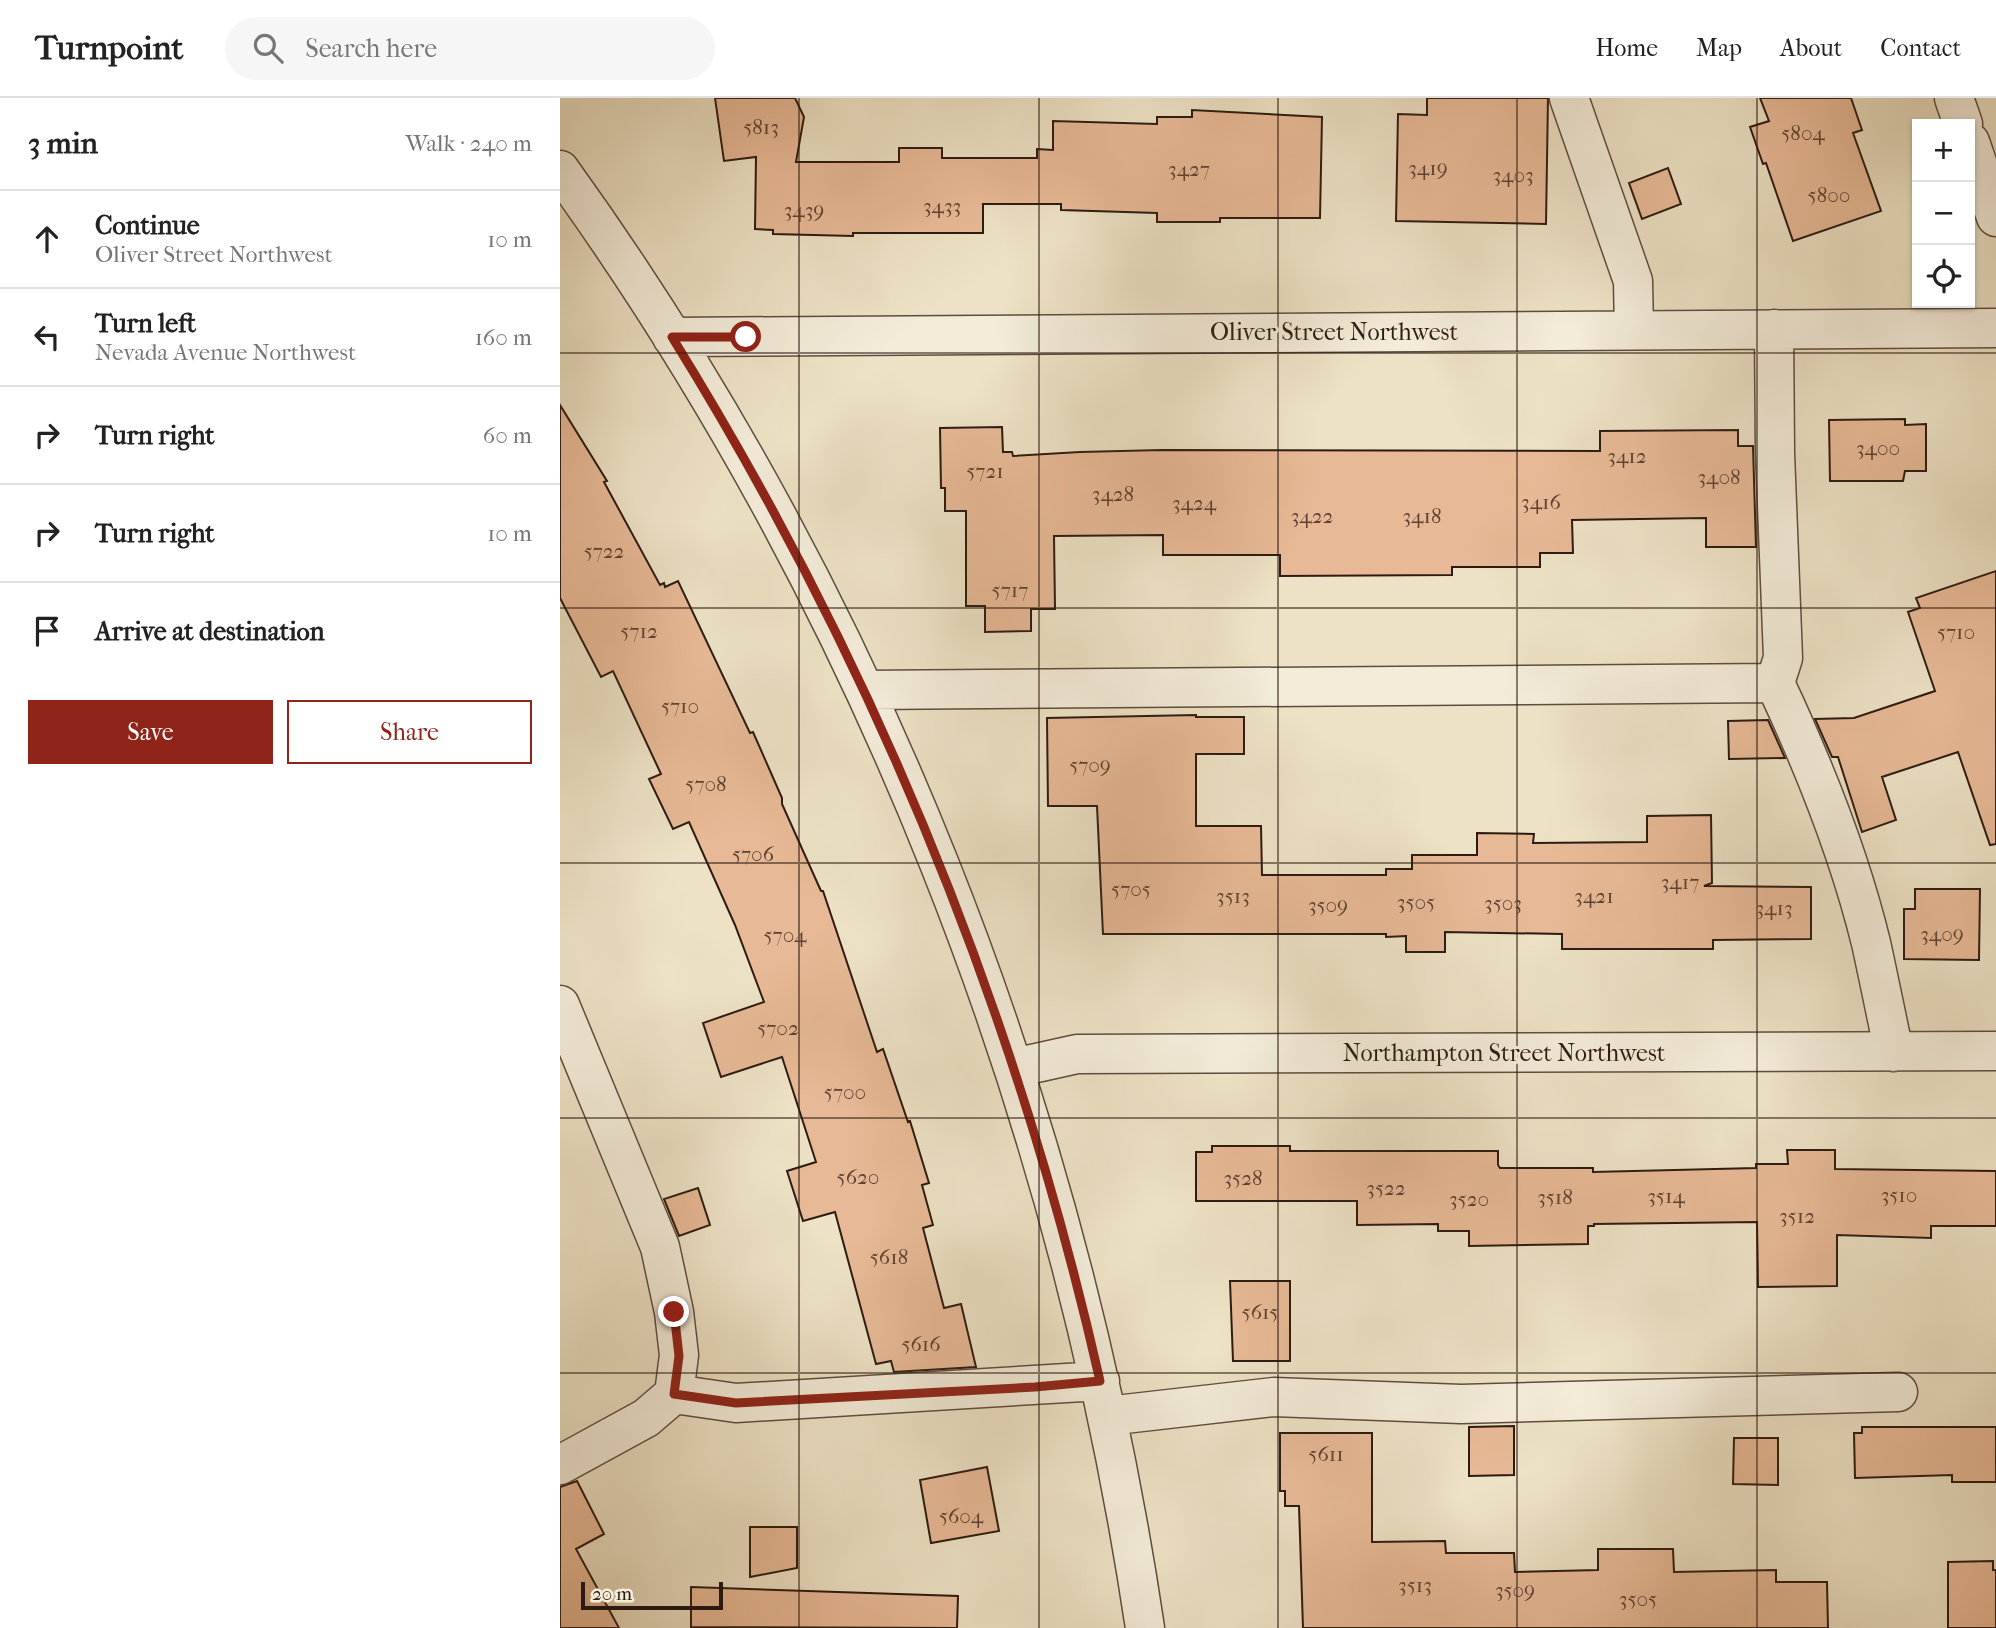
<!DOCTYPE html>
<meta charset="utf-8">
<style>
:root{--surface:#fff;--page:#f6f6f6;--text:#222;--muted:#767676;--line:#e0e0e0;--accent:#8f2418}
body{margin:0;font-family:"IM FELL French Canon",serif;background:var(--page);color:var(--text)}
.controls{position:absolute;right:21px;top:21px;display:grid;overflow:hidden;border-radius:0px;box-shadow:0 2px 5px #0004}
.controls button{width:63px;height:63px;display:grid;place-items:center;padding:0;border:0;border-bottom:2px solid var(--line);background:var(--surface);color:var(--text);font:35px sans-serif}
.scale{position:absolute;left:21px;bottom:18px;width:142px;box-sizing:border-box;padding-left:7px;border:4px solid #2d1b11;border-top:0;font-size:19px;line-height:24px;white-space:nowrap;color:#2d1b11;-webkit-text-stroke:5px #f3ecd9;paint-order:stroke}
.stop{position:absolute;width:21px;height:21px;margin:-16px;border:5px solid #8f2418;border-radius:50%;background:#fff}
.stop.end{background:#8f2418;border-color:#fff;box-shadow:0 2px 7px #0008}
.list{margin:0;padding:0;list-style:none}
h2{display:flex;justify-content:space-between;align-items:center;height:91px;margin:0;padding:0 28px;font-size:30px}
h2 small{font-size:23px;font-weight:400;color:var(--muted)}
.list li{display:grid;grid-template-columns:46px 1fr auto;gap:21px;align-items:center;box-sizing:border-box;height:98px;padding:0 28px;border-top:2px solid var(--line)}
.list b{display:block;font-size:26px;white-space:nowrap}
.list p{margin:0;font-size:23px;white-space:nowrap;color:var(--muted)}
.list em{font-size:23px;font-style:normal;color:var(--muted)}
.actions{display:flex;gap:14px;padding:21px 28px}
.actions a{flex:1;padding:16px 0;border:2px solid var(--accent);border-radius:0px;text-align:center;font-size:24px;color:var(--accent)}
.actions .main{background:var(--accent);color:#fff}
.icon{flex:none;width:38px;height:38px;fill:none;stroke:currentColor;stroke-width:2;stroke-linecap:round;stroke-linejoin:round}
.map{position:relative;flex:none;width:1436px;height:1530px;overflow:hidden}
header{display:flex;align-items:center;gap:42px;box-sizing:border-box;height:98px;padding:0 35px;background:var(--surface);border-bottom:2px solid var(--line)}
header strong{font-size:33px}
nav{display:flex;gap:38px;margin-inline-start:auto;font-size:24px}
.search{width:490px;height:63px;background:var(--page);display:flex;align-items:center;gap:18px;box-sizing:border-box;padding:0 24px;border-radius:38px;color:var(--muted);font-size:26px}
main{display:flex}
aside{flex:1;background:var(--surface)}
.map>svg:first-child{display:block}
.building{fill:#e7b996;stroke:#2d1b11;stroke-width:2}
.lines{fill:none;stroke-linecap:round;stroke-linejoin:round}
.minor-casing{stroke:#5d4d3e;stroke-width:41}
.minor{stroke:#f3ecd9;stroke-width:38}
.route{stroke:#8f2418;stroke-width:9}
.grid{fill:none;stroke:#2d1b11;stroke-width:2;stroke-opacity:0.55}
.labels{text-anchor:middle;dominant-baseline:central;stroke-width:6;stroke-linejoin:round;paint-order:stroke}
.number-label{font-size:21px;fill:#5c4232}
.street-label{font-size:24px;fill:#2d1b11;stroke:#f3ecd9}
</style>
<header>
<strong>Turnpoint</strong>
<div class="search"><svg class="icon" aria-label="search" viewBox="0 0 24 24"><circle cx="10" cy="10" r="6"/><path d="M15 15l6 6"/></svg>Search here</div>
<nav><a>Home</a><a>Map</a><a>About</a><a>Contact</a></nav>
</header>
<main>
<aside>
<h2>3 min<small>Walk · 240 m</small></h2>
<ul class="list">
<li><svg class="icon" aria-label="ahead" viewBox="0 0 24 24"><path d="M12 20V5M6 11l6-6 6 6"/></svg><div><b>Continue</b><p>Oliver Street Northwest</p></div><em>10 m</em></li>
<li><svg class="icon" aria-label="left" viewBox="0 0 24 24"><path d="M17 20v-9H6M10 6l-5 5 5 5"/></svg><div><b>Turn left</b><p>Nevada Avenue Northwest</p></div><em>160 m</em></li>
<li><svg class="icon" aria-label="right" viewBox="0 0 24 24"><path d="M7 20v-9h11M14 6l5 5-5 5"/></svg><div><b>Turn right</b></div><em>60 m</em></li>
<li><svg class="icon" aria-label="right" viewBox="0 0 24 24"><path d="M7 20v-9h11M14 6l5 5-5 5"/></svg><div><b>Turn right</b></div><em>10 m</em></li>
<li><svg class="icon" aria-label="arrive" viewBox="0 0 24 24"><path d="M6 21V4h12l-3 4 3 4H6"/></svg><div><b>Arrive at destination</b></div></li>
</ul>
<div class="actions"><a class="main">Save</a><a>Share</a></div>
</aside>
<div class="map">
<svg width="1436" height="1530" viewBox="0 0 1436 1530">
<rect width="100%" height="100%" fill="#ede2c5"/>
<filter id="stains"><feTurbulence type="fractalNoise" baseFrequency=".00286" numOctaves="4"/><feColorMatrix values="0 0 0 0 .2 0 0 0 0 .09 0 0 0 0 .02 0 0 0 .5 -.17"/></filter>
<radialGradient id="worn" r=".72"><stop offset=".6" stop-color="#630" stop-opacity="0"/><stop offset="1" stop-color="#630" stop-opacity=".3"/></radialGradient>
<path class="building" d="M 155,0 L 235,0 L 244,19 L 236,64 L 339,64 L 339,50 L 382,50 L 382,60 L 477,60 L 477,51 L 493,52 L 493,23 L 597,26 L 597,19 L 632,19 L 632,12 L 762,19 L 760,120 L 660,120 L 660,124 L 597,124 L 597,115 L 501,112 L 501,106 L 423,106 L 423,135 L 293,135 L 293,138 L 213,136 L 213,132 L 195,131 L 196,59 L 164,63 Z
M 867,0 L 988,0 L 986,126 L 836,123 L 838,16 L 867,17 Z
M 1200,0 L 1291,0 L 1302,32 L 1293,35 L 1321,113 L 1233,143 L 1206,65 L 1203,66 L 1190,29 L 1209,23 Z
M 1108,70 L 1121,106 L 1082,121 L 1069,85 Z
M 0,307 L 47,383 L 44,384 L 100,487 L 104,485 L 105,489 L 118,483 L 190,635 L 193,634 L 222,700 L 222,706 L 261,793 L 263,793 L 317,954 L 323,951 L 348,1024 L 350,1023 L 369,1085 L 362,1087 L 373,1127 L 363,1130 L 384,1210 L 401,1206 L 416,1269 L 334,1274 L 331,1263 L 316,1266 L 275,1114 L 243,1123 L 227,1073 L 256,1064 L 222,959 L 161,979 L 143,925 L 204,904 L 175,827 L 129,724 L 113,731 L 89,681 L 101,676 L 53,573 L 41,579 L 0,500 Z
M 1345,321 L 1345,327 L 1366,326 L 1366,373 L 1345,373 L 1343,383 L 1270,383 L 1269,322 Z
M 442,329 L 443,354 L 452,354 L 453,358 L 520,354 L 602,352 L 1040,353 L 1040,333 L 1178,332 L 1178,348 L 1193,348 L 1196,449 L 1146,449 L 1146,420 L 1012,422 L 1013,455 L 980,455 L 980,469 L 892,469 L 892,477 L 720,478 L 720,457 L 603,457 L 603,437 L 494,438 L 495,511 L 471,511 L 471,533 L 425,534 L 425,508 L 406,508 L 406,413 L 385,413 L 385,390 L 381,390 L 380,330 Z
M 1436,473 L 1436,746 L 1430,747 L 1398,654 L 1322,679 L 1336,722 L 1302,734 L 1278,659 L 1272,659 L 1255,621 L 1294,620 L 1375,593 L 1348,514 L 1360,510 L 1356,500 Z
M 636,617 L 636,619 L 684,619 L 684,656 L 636,656 L 636,728 L 701,728 L 702,777 L 826,777 L 826,771 L 852,771 L 852,757 L 917,757 L 917,735 L 974,736 L 973,745 L 1087,744 L 1087,718 L 1151,717 L 1152,785 L 1144,788 L 1251,789 L 1251,841 L 1153,842 L 1153,851 L 1002,851 L 1002,836 L 885,834 L 885,854 L 846,854 L 846,838 L 826,839 L 826,836 L 543,836 L 537,708 L 488,708 L 487,620 Z
M 1208,622 L 1225,660 L 1169,661 L 1168,623 Z
M 1355,791 L 1420,791 L 1419,862 L 1344,861 L 1344,811 L 1355,811 Z
M 652,1048 L 730,1048 L 730,1053 L 938,1053 L 938,1067 L 940,1070 L 1033,1070 L 1033,1074 L 1196,1070 L 1196,1066 L 1228,1066 L 1227,1052 L 1275,1052 L 1275,1071 L 1436,1073 L 1436,1128 L 1371,1128 L 1371,1140 L 1277,1137 L 1277,1188 L 1198,1189 L 1197,1124 L 1034,1126 L 1034,1128 L 1028,1128 L 1028,1146 L 909,1148 L 909,1133 L 878,1133 L 878,1126 L 797,1127 L 797,1103 L 636,1103 L 636,1054 L 652,1054 Z
M 138,1090 L 150,1127 L 119,1138 L 104,1101 Z
M 670,1183 L 730,1183 L 730,1263 L 673,1263 Z
M 954,1328 L 954,1377 L 909,1378 L 909,1329 Z
M 1302,1329 L 1436,1329 L 1436,1384 L 1392,1384 L 1392,1377 L 1295,1380 L 1294,1335 L 1302,1335 Z
M 720,1335 L 812,1335 L 812,1444 L 885,1443 L 886,1455 L 954,1455 L 955,1474 L 1038,1472 L 1038,1451 L 1113,1451 L 1114,1474 L 1216,1472 L 1216,1484 L 1267,1484 L 1268,1530 L 743,1530 L 739,1408 L 725,1408 L 725,1393 L 720,1393 Z
M 1174,1340 L 1218,1340 L 1218,1387 L 1173,1386 Z
M 427,1369 L 439,1433 L 371,1445 L 360,1382 Z
M 17,1383 L 44,1436 L 16,1451 L 59,1530 L 0,1530 L 0,1389 Z
M 190,1429 L 237,1429 L 237,1470 L 190,1479 Z
M 1433,1463 L 1433,1472 L 1436,1472 L 1436,1530 L 1388,1530 L 1388,1464 Z
M 131,1489 L 398,1498 L 397,1530 L 131,1529 Z"/>
<g class="lines">
<g class="minor-casing">
<path id="minor" d="M 1009,0 L 1073,183 L 1074,232
M 1394,0 L 1403,26
M 1410,44 L 1436,119
M 0,72 C 310,502 507,1007 585,1530
M 1214,231 L 1215,355 L 1223,560 L 1215,585 C 1254,668 1289,755 1311,845 C 1319,881 1326,917 1334,954
M 112,239 L 1436,230
M 305,592 L 1215,585
M 0,907 L 100,1149 L 114,1214 L 119,1257 L 114,1296 L 86,1320 L 0,1367
M 454,970 L 517,956 L 1436,953
M 114,1296 L 176,1305 L 540,1283
M 547,1318 L 714,1299 L 901,1306 L 1338,1294"/>
</g>
<use href="#minor" class="minor"/>
</g>
<g class="lines">
<path class="route" d="M 114,1214 L 119,1258 L 114,1296 L 176,1305 L 475,1289 L 540,1283 C 456,912 313,563 112,239 L 186,239"/>
</g>
<path class="grid" d="M 239,0 L 239,1530M 479,0 L 479,1530M 718,0 L 718,1530M 957,0 L 957,1530M 1197,0 L 1197,1530M 0,255 L 1436,255M 0,510 L 1436,510M 0,765 L 1436,765M 0,1020 L 1436,1020M 0,1275 L 1436,1275"/>
<g class="labels">
<g class="number-label">
<text x="201" y="29">5813</text>
<text x="1243" y="35">5804</text>
<text x="868" y="70">3419</text>
<text x="629" y="71">3427</text>
<text x="953" y="77">3403</text>
<text x="1269" y="97">5800</text>
<text x="382" y="108">3433</text>
<text x="244" y="112">3439</text>
<text x="1318" y="350">3400</text>
<text x="1067" y="358">3412</text>
<text x="425" y="373">5721</text>
<text x="1159" y="379">3408</text>
<text x="553" y="396">3428</text>
<text x="981" y="404">3416</text>
<text x="634" y="405">3424</text>
<text x="752" y="418">3422</text>
<text x="862" y="418">3418</text>
<text x="44" y="453">5722</text>
<text x="450" y="492">5717</text>
<text x="79" y="533">5712</text>
<text x="1396" y="534">5710</text>
<text x="120" y="608">5710</text>
<text x="530" y="667">5709</text>
<text x="146" y="686">5708</text>
<text x="193" y="756">5706</text>
<text x="1120" y="784">3417</text>
<text x="571" y="791">5705</text>
<text x="673" y="798">3513</text>
<text x="1034" y="798">3421</text>
<text x="856" y="804">3505</text>
<text x="943" y="805">3503</text>
<text x="768" y="807">3509</text>
<text x="1214" y="810">3413</text>
<text x="1382" y="836">3409</text>
<text x="225" y="837">5704</text>
<text x="218" y="930">5702</text>
<text x="285" y="994">5700</text>
<text x="298" y="1079">5620</text>
<text x="683" y="1080">3528</text>
<text x="826" y="1090">3522</text>
<text x="1339" y="1097">3510</text>
<text x="1106" y="1098">3514</text>
<text x="995" y="1099">3518</text>
<text x="909" y="1101">3520</text>
<text x="1237" y="1118">3512</text>
<text x="329" y="1159">5618</text>
<text x="700" y="1214">5615</text>
<text x="361" y="1246">5616</text>
<text x="766" y="1356">5611</text>
<text x="401" y="1418">5604</text>
<text x="855" y="1487">3513</text>
<text x="955" y="1492">3509</text>
<text x="1078" y="1501">3505</text>
</g>
<g class="street-label">
<text x="774" y="234">Oliver Street Northwest</text>
<text x="944" y="955">Northampton Street Northwest</text>
</g>
</g>
<rect width="100%" height="100%" filter="url(#stains)"/>
<rect width="100%" height="100%" fill="url(#worn)"/>
</svg>
<div class="controls">
<button>+</button>
<button>−</button>
<button><svg class="icon" aria-label="locate" viewBox="0 0 24 24"><circle cx="12" cy="12" r="6"/><path d="M12 2v4M12 18v4M2 12h4M18 12h4"/></svg></button>
</div>
<div class="scale">20 m</div>
<div class="stop" style="left:186px;top:239px"></div>
<div class="stop end" style="left:114px;top:1214px"></div>
</div>
</main>
